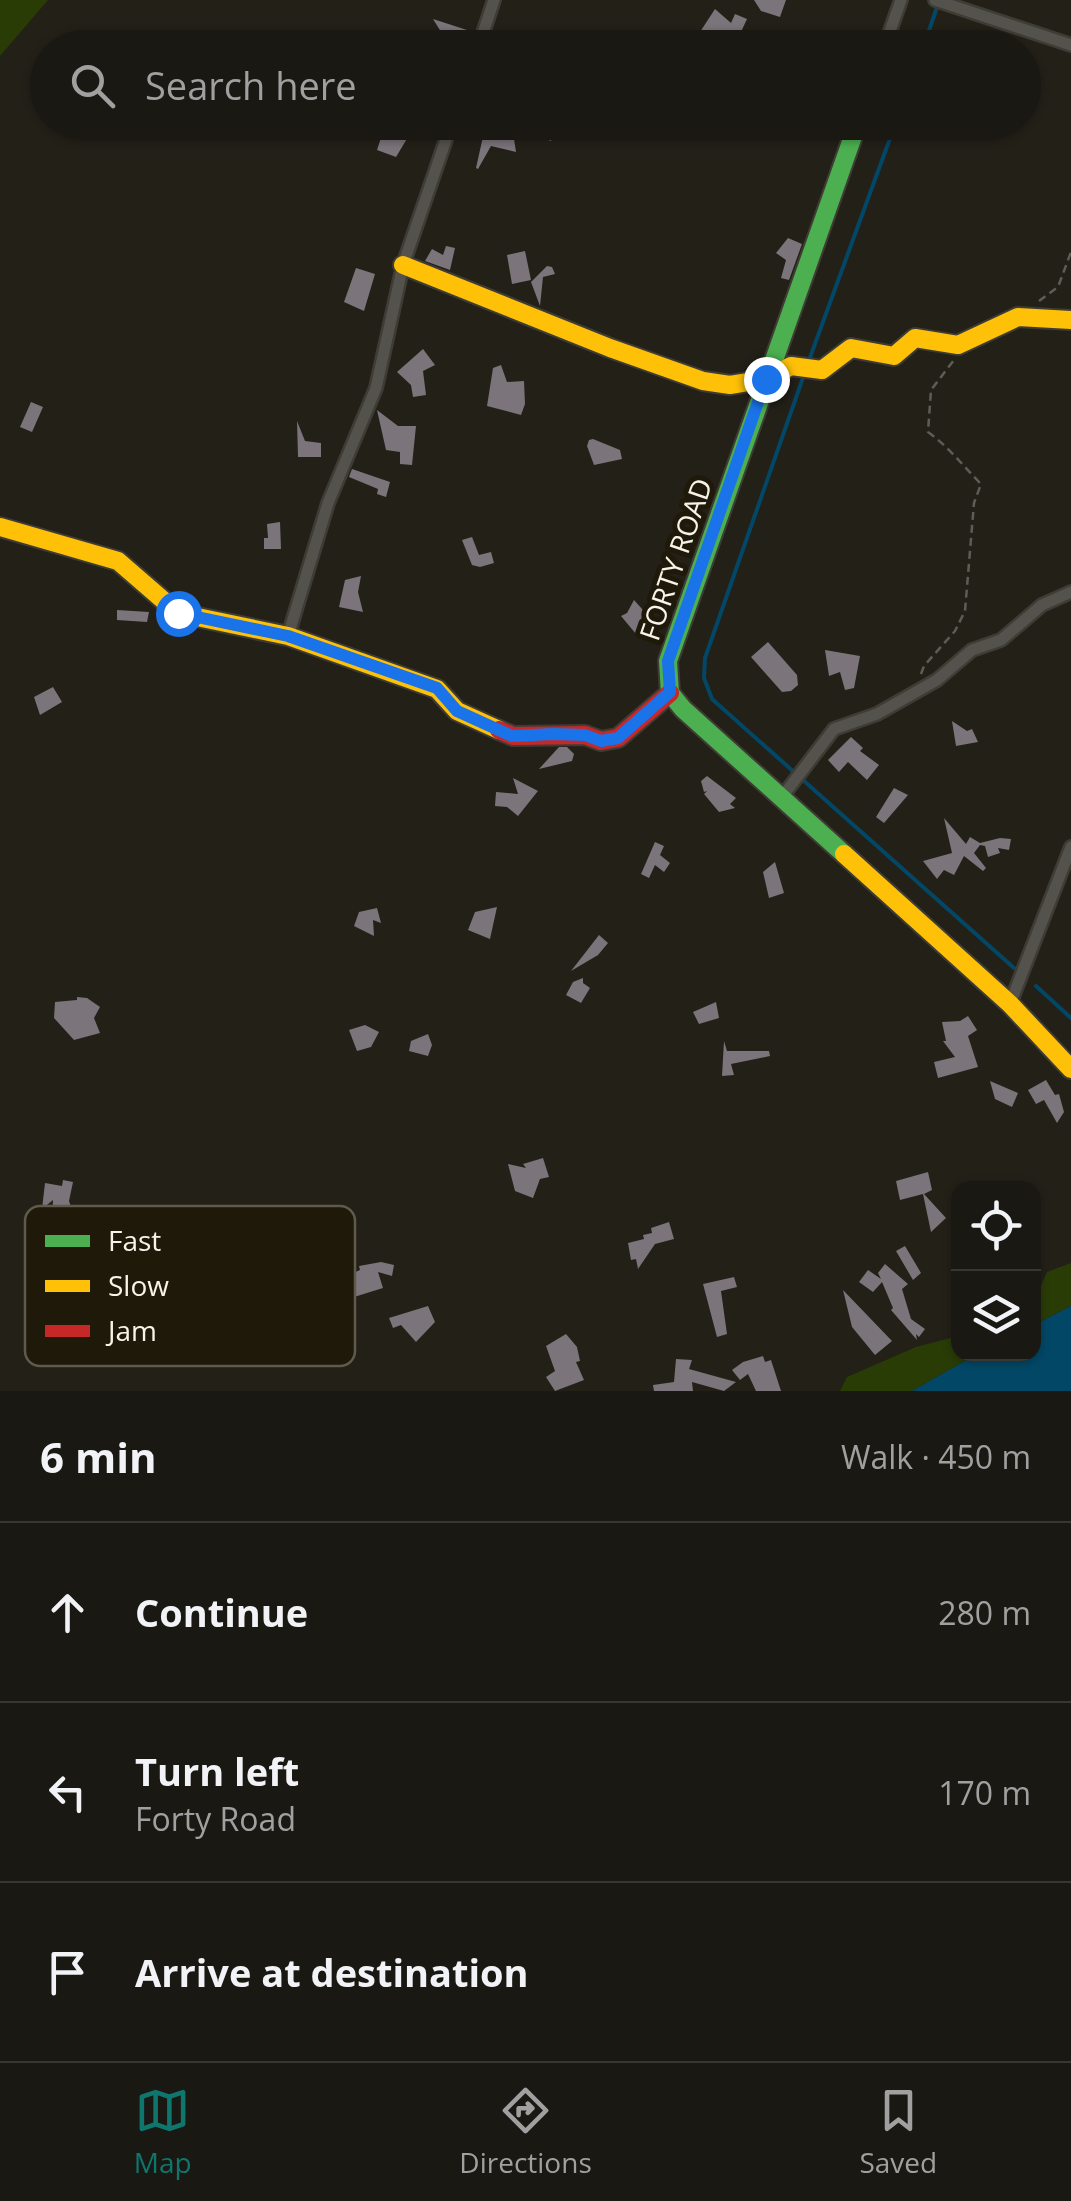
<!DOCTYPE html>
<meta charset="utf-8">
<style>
:root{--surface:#1a1812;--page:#23211b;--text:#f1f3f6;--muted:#9fa09f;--line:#383732;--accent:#0f766e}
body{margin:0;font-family:"Open Sans",sans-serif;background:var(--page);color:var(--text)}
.controls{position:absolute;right:30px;bottom:30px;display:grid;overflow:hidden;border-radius:20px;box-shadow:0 2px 8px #0004}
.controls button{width:90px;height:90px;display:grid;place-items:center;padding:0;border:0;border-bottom:2px solid var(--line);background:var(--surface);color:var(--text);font:50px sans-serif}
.stop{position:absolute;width:30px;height:30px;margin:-22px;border:8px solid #1a73e8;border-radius:50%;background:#fff}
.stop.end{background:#1a73e8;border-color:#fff;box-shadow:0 2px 10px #0008}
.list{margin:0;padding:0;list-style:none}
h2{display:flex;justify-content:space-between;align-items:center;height:130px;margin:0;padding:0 40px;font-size:42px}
h2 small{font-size:32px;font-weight:400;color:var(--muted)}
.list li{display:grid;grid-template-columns:65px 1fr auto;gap:30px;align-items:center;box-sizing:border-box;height:180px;padding:0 40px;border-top:2px solid var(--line)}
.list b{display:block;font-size:38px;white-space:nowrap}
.list p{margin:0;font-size:32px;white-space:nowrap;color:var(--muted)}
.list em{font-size:32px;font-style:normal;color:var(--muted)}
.icon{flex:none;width:55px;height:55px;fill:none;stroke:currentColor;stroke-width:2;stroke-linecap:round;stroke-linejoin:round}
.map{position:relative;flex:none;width:1071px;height:1391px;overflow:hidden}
.search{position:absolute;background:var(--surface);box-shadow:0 2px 8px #0004;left:30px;right:30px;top:30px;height:110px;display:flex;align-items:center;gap:25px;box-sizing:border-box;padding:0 35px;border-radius:55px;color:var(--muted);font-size:38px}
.sheet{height:670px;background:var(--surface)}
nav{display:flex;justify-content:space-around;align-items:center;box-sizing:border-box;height:140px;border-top:2px solid var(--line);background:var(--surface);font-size:28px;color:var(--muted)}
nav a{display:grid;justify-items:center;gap:5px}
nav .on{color:var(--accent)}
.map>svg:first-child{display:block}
.green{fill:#293c06}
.water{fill:#034766}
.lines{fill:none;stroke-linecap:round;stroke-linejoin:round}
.stream{stroke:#034766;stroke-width:4}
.building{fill:#7b747b}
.street-casing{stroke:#3e3c35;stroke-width:16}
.fast-casing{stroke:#3e3c35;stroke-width:22}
.slow-casing{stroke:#3e3c35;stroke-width:22}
.jam-casing{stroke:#3e3c35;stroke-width:22}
.path{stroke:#5f5c57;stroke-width:2.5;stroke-dasharray:8 5;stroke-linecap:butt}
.street{stroke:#54524c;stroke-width:11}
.fast{stroke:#4caf50;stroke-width:18}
.slow{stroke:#ffc107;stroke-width:18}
.jam{stroke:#c62828;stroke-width:18}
.route{stroke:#1a73e8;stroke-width:12}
.labels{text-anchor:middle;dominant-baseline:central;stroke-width:10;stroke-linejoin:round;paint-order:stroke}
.street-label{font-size:28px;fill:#f7f3e9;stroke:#1f190a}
.key{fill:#1f190a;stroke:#605a4d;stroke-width:2.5}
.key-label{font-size:28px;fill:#f7f3e9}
</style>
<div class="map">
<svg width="1071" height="1391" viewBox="0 0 1071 1391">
<rect width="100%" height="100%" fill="#232018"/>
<path class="green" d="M 0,0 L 48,0 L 0,56 Z
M 1071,1263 L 1071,1306 L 1034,1325 L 1034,1301 L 1047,1272 Z
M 958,1336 L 958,1354 L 977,1354 L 912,1391 L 840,1391 L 847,1377 L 916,1347 Z"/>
<path class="water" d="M 1071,1306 L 1071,1391 L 912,1391 L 977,1354 L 1034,1354 L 1034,1325 Z"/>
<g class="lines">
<path class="stream" d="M 923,48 L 938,4
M 808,363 L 896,122
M 805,372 L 705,658 L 704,678 L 712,699 L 1014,968
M 1036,986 L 1071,1018"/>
</g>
<path class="building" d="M 754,0 L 786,0 L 780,17 L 761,11 Z
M 715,9 L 731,23 L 735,14 L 747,19 L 735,45 L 710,34 L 708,44 L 698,35 Z
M 433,19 L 467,30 L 461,48 L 451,48 Z
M 386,122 L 414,127 L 396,157 L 377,150 Z
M 505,122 L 541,122 L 542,126 L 555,130 L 551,141 Z
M 484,132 L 514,139 L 516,152 L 491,146 L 478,169 L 476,168 Z
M 788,238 L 802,244 L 789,280 L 781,278 L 786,260 L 776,253 Z
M 446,246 L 455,248 L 450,270 L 425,261 L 432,249 L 443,255 Z
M 525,251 L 531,280 L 512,284 L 507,255 Z
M 547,266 L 552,267 L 555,274 L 543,277 L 540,306 L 531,282 Z
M 356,268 L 375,274 L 364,311 L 344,302 Z
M 423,349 L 435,365 L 423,371 L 426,395 L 413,397 L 411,385 L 397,372 Z
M 501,365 L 507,382 L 524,381 L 525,404 L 521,415 L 487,406 L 493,368 Z
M 31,402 L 43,407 L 32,432 L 20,427 Z
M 377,410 L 398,426 L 416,426 L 412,465 L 400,464 L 400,452 L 386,450 Z
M 297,421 L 305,441 L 321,443 L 321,457 L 298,457 Z
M 593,439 L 620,450 L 622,459 L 594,465 L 587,446 L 589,440 Z
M 352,469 L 390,482 L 386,497 L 377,494 L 378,489 L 349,477 Z
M 280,522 L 281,549 L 264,549 L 264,538 L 268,538 L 267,524 Z
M 472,537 L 479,555 L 491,552 L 494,563 L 480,567 L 472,565 L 462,540 Z
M 361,576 L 358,592 L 363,612 L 339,607 L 345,580 Z
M 634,600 L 652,620 L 636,634 L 621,616 L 627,613 Z
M 117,610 L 149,612 L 147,622 L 117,620 Z
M 768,642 L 797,675 L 798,685 L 791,691 L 782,692 L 751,657 Z
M 825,650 L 860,656 L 854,688 L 845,690 L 840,672 L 829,676 Z
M 53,687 L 62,702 L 40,715 L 34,697 Z
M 952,721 L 967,731 L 972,729 L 978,742 L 956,746 Z
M 851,737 L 863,748 L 860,751 L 879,765 L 867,780 L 848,762 L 839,772 L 828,760 Z
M 559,747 L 567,747 L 574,754 L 572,761 L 539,769 Z
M 707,776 L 736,798 L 730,804 L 735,808 L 719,812 L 704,794 L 707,791 L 704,792 L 701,781 Z
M 513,778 L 538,791 L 518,816 L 507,807 L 495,806 L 496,792 L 518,794 Z
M 894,788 L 908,795 L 884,823 L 876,817 Z
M 944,818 L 966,844 L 970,837 L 980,843 L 1000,838 L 1011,839 L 1009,850 L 998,848 L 1000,853 L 988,857 L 985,846 L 980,845 L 974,853 L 986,868 L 983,871 L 964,856 L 954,875 L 944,870 L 937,879 L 923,861 L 952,853 Z
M 655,842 L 664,846 L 660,855 L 670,863 L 664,872 L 655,865 L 649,878 L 641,874 Z
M 775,862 L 784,893 L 769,898 L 763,872 Z
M 497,907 L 490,939 L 468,930 L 475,912 Z
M 377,908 L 381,923 L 373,920 L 374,936 L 354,926 L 359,912 Z
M 599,935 L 608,943 L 598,955 L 571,971 Z
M 583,978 L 583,983 L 590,988 L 581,1003 L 566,995 L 573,982 Z
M 77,997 L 87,998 L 100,1007 L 94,1018 L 100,1033 L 74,1040 L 54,1018 L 55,1002 L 77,1000 Z
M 716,1002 L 719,1018 L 699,1024 L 693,1012 Z
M 968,1016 L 977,1030 L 968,1036 L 978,1067 L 938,1078 L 934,1062 L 955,1057 L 943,1041 L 946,1041 L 942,1022 L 960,1021 Z
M 365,1025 L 379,1032 L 371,1047 L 357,1051 L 349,1030 Z
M 428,1034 L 432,1045 L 428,1056 L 409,1051 L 411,1041 Z
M 724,1041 L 727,1051 L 769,1051 L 770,1056 L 731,1064 L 734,1075 L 722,1076 Z
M 1046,1080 L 1055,1095 L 1059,1094 L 1064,1112 L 1057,1123 L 1044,1100 L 1036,1104 L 1028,1090 Z
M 990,1081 L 1018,1093 L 1012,1107 L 995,1099 Z
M 543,1158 L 549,1177 L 540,1179 L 533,1198 L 515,1191 L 508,1164 L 526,1168 L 523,1164 Z
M 928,1172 L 932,1190 L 924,1194 L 946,1218 L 931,1232 L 923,1194 L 900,1200 L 896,1181 Z
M 63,1180 L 73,1182 L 69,1201 L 74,1215 L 52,1223 L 53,1200 L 42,1209 L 45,1183 L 62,1186 Z
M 669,1222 L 674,1239 L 655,1244 L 638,1269 L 636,1259 L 631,1260 L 628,1243 L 644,1239 L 643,1235 L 652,1233 L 651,1228 Z
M 905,1246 L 921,1273 L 913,1280 L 896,1251 Z
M 381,1262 L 394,1265 L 392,1276 L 378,1272 L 383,1288 L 354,1297 L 346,1276 L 360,1270 L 359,1266 Z
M 885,1264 L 908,1284 L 902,1289 L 911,1319 L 925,1329 L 919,1337 L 916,1334 L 917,1340 L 891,1310 L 893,1308 L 882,1282 L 873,1292 L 859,1282 L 868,1270 L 881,1279 L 878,1273 Z
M 734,1277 L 737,1287 L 721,1291 L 727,1334 L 717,1337 L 703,1284 Z
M 843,1290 L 892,1341 L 875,1355 L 852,1327 Z
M 428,1306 L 435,1322 L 416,1342 L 401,1325 L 393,1328 L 389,1318 Z
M 566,1334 L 577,1347 L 580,1361 L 576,1362 L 584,1380 L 555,1391 L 546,1377 L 555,1371 L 546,1346 Z
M 763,1356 L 765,1362 L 771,1360 L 781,1391 L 756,1391 L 748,1374 L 740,1380 L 732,1370 L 743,1362 Z
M 676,1359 L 692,1360 L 689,1369 L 736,1382 L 724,1391 L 692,1382 L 693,1391 L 654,1391 L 653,1385 L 674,1382 Z"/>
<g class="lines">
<g class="street-casing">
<path id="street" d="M 935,0 L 1071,45
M 478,48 L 494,0
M 884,48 L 901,0
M 288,636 L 328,503 L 376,388 L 403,265 L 452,122
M 782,797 L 834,729 L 877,714 L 937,680 L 972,650 L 1001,640 L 1042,605 L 1071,592
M 1010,1004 L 1071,847"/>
</g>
<g class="fast-casing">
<path id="fast" d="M 844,854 L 683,709 L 670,693 L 668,661 L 858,122"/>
</g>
<g class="slow-casing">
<path id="slow" d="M 403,265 L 610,348 L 703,381 L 730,385 L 767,379 L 791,366 L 822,370 L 851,348 L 894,356 L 915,338 L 958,345 L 1018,317 L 1071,320
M 0,527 L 118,561 L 178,613 L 288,636 L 437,689 L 457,711 L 499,730
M 844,854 L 1010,1004 L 1071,1069"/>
</g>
<g class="jam-casing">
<path id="jam" d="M 499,730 L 513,736 L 585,735 L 601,741 L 618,738 L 670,693"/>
</g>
<path class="path" d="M 1039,301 L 1058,287 L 1071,252
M 921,674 L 924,666 L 955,631 L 965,611 L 974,503 L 981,484 C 963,466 949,447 928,432 L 931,390 L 954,360"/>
<use href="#street" class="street"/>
<use href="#fast" class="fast"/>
<use href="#slow" class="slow"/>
<use href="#jam" class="jam"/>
</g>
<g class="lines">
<path class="route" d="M 178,613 L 288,636 L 437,688 L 457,711 L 512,736 L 553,734 L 585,735 L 601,741 L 618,738 L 670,692 L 668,661 L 766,379"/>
</g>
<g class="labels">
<g class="street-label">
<text transform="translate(675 559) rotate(-71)">FORTY ROAD</text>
</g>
</g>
<rect x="25" y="1206" width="330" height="160" rx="15" class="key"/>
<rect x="45" y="1235" width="45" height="12" fill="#4caf50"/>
<rect x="45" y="1280" width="45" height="12" fill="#ffc107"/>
<rect x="45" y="1325" width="45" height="12" fill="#c62828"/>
<g class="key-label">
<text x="108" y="1251">Fast</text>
<text x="108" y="1296">Slow</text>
<text x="108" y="1341">Jam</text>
</g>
</svg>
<div class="controls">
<button><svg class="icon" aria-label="locate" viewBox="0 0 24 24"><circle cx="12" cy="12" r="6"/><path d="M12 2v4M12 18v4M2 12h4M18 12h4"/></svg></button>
<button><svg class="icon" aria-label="layers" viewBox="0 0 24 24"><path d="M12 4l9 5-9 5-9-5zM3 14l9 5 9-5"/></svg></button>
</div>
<div class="stop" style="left:178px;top:613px"></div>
<div class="stop end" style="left:766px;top:379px"></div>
<div class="search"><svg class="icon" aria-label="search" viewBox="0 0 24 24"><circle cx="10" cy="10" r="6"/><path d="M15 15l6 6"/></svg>Search here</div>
</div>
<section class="sheet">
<h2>6 min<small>Walk · 450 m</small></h2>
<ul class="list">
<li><svg class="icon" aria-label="ahead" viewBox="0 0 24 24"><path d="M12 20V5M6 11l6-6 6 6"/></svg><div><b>Continue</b></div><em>280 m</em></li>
<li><svg class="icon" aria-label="left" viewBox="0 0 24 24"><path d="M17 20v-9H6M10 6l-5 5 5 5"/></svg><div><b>Turn left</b><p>Forty Road</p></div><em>170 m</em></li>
<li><svg class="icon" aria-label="arrive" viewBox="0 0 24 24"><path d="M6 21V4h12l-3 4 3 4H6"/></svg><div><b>Arrive at destination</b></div></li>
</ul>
</section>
<nav>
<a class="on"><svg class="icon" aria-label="map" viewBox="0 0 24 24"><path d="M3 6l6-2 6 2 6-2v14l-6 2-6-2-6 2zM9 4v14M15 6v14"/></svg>Map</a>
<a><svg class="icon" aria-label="directions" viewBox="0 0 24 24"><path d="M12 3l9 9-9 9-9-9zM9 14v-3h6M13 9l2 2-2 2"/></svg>Directions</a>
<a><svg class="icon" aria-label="saved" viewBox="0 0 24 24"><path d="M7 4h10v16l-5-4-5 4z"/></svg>Saved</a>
</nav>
